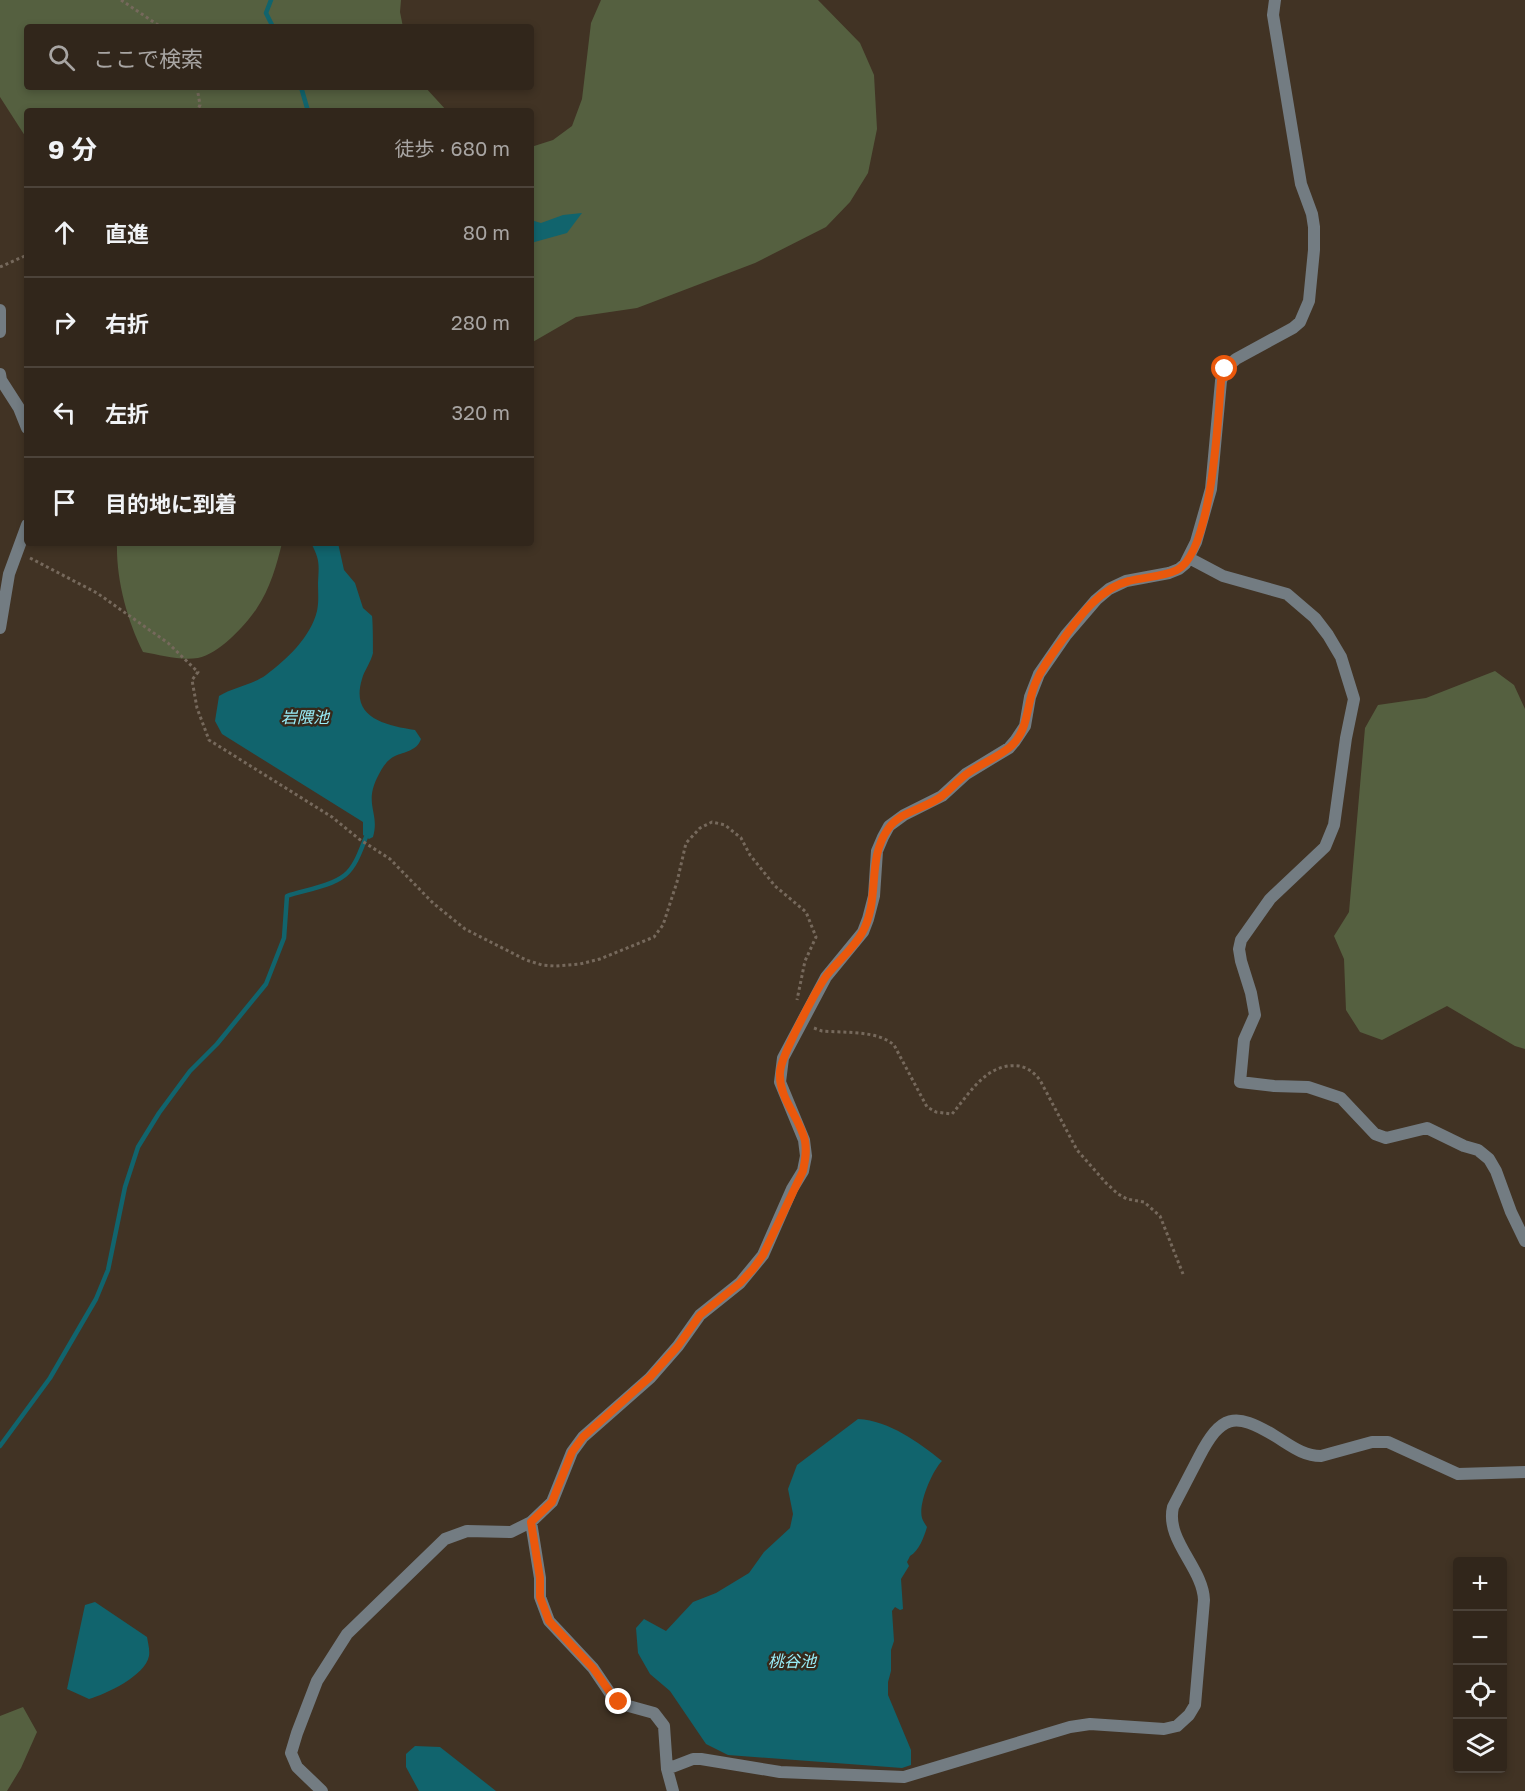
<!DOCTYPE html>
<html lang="ja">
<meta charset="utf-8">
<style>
:root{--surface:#31261b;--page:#3d3228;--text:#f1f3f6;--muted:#a8a5a3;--line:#4c433a}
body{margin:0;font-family:"Golos Text","Noto Sans JP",sans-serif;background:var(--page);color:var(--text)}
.controls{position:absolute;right:18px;bottom:18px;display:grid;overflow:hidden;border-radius:6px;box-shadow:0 3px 9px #0003}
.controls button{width:54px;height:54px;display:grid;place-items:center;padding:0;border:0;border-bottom:2px solid var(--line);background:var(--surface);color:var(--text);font:30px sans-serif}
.stop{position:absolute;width:18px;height:18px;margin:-14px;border:4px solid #ea580c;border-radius:50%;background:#fff}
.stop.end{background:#ea580c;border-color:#fff;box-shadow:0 2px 6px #0008}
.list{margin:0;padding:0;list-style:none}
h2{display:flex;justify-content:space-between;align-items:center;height:78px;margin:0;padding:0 24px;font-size:26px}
h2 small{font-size:20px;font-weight:400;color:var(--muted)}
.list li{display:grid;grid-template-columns:39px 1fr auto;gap:18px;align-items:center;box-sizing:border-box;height:90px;padding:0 24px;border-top:2px solid var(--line)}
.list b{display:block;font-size:22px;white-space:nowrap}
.list em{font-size:20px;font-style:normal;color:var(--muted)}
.icon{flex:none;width:33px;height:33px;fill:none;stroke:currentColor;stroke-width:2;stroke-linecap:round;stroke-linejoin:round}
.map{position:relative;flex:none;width:1525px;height:1791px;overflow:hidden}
.search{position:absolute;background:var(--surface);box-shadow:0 3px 9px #0003;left:24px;top:24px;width:510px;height:66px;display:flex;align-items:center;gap:15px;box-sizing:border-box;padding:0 21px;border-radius:6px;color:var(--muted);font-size:22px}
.panel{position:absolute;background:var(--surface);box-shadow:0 3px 9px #0003;left:24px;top:108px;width:510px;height:438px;border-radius:6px}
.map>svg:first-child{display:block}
.green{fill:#556040}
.water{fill:#11646d}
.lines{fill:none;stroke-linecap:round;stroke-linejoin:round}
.stream{stroke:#11646d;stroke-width:4.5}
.path{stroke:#76695c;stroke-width:3;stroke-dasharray:3 3;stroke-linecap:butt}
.street{stroke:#737c82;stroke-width:12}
.route{stroke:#ea580c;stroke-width:8}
.labels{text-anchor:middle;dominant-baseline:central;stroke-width:5;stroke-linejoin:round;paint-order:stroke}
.water-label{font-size:16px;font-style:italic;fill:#99eef9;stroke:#36291b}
</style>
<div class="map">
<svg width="1525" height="1791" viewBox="0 0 1525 1791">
<rect width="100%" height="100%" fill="#413324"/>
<path class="green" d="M 0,0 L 401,0 L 400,12 L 403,27 L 27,27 L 27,87 L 425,87 L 447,111 L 27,111 L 27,139 L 0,97 Z
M 601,0 L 818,0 L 860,43 L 874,75 L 877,129 L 868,173 L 850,202 L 826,227 L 755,263 L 637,308 L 576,317 L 531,343 L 531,147 L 553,140 L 572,126 L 582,99 L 591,23 Z
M 117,543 L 282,543 C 277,564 270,589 257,608 C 246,625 219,654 198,658 C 180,661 161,655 143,652 C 127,620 116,579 117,543 Z
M 1495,671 L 1514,685 L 1525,709 L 1525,1049 L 1515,1046 L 1447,1006 L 1382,1040 L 1360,1032 L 1346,1010 L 1344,959 L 1334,936 L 1349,912 L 1365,728 L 1378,705 L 1426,698 Z
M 23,1707 L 37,1732 L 21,1768 L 7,1791 L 0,1791 L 0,1716 Z"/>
<path class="water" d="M 582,213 L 567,233 L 531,243 L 531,220 L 541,223 L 563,215 Z
M 311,543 L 338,543 L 344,570 L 355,583 L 363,608 L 372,616 C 373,623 373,647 373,653 C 371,662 364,671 362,679 C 350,718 385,725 415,730 L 421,739 C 417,751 404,752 395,756 C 386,760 381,770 377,778 C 364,805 380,813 373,837 L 369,839 L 363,835 L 363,822 L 222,734 L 215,721 L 219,696 C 233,687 252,685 266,675 C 286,660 311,637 317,611 C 319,602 318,592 318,583 C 319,564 320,560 311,543 Z
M 858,1419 C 890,1421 918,1442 942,1461 C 932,1471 918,1504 922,1518 C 923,1521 925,1524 927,1527 C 924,1537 919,1551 910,1556 L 907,1562 L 909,1566 L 901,1579 L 903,1609 L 900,1610 L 895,1607 L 892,1611 L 894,1641 L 891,1650 L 891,1671 L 888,1682 L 888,1695 L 911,1750 L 911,1765 L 902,1768 L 728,1755 L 706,1744 L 670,1691 L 650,1674 L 638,1653 L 636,1628 L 644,1619 L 666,1631 L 693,1602 L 716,1593 L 749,1573 L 764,1552 L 790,1528 L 793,1514 L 788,1489 L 797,1465 Z
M 95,1602 L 147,1637 C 148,1643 150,1650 149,1656 C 145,1676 106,1694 89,1699 L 67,1689 L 85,1605 Z
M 415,1746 L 440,1747 L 496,1791 L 419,1791 L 406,1767 L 406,1754 Z"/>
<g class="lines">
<path class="stream" d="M 271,0 L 266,13 L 273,27
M 301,87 L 308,111
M 0,1446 L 50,1378 L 96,1299 L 108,1270 L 125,1187 L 138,1147 L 159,1113 L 190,1071 L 217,1044 L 266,984 L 284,938 L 287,896 C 304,890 330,887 345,875 C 356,866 361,849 366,837"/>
<path class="path" d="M 121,0 L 161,27
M 197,87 L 200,105 L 197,111
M 0,267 L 27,255
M 30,558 L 97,593 L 168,643 L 198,672 L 192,680 L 197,708 L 209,740 L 332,817 L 359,839 L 390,859 L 433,903 L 465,929 L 526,960 L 542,965 L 555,966 L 580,964 L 600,959 L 654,937 L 663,925 L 677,882 L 686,843 L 700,828 L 712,822 L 725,825 L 741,838 L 750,855 L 775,886 L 806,912 L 816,937 L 805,961 L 797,1000
M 814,1028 L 822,1031 C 844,1033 877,1030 894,1045 L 927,1107 L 936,1112 L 952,1114 C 970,1093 987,1062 1019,1066 C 1029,1068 1036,1074 1041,1082 L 1077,1150 L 1106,1183 L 1118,1194 L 1127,1199 L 1144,1202 L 1160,1216 L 1183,1274"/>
<path class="street" d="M 0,310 L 0,332
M 0,374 L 1,380 L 19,408 L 27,428
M 1189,558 L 1223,576 L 1287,594 L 1315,618 L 1328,635 L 1341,657 L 1354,699 L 1346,738 L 1334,825 L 1325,847 L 1270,899 L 1241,940 L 1239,949 L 1241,961 L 1251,993 L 1255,1015 L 1244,1040 L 1240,1082 L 1274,1086 L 1308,1087 L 1341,1098 L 1375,1134 L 1386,1138 L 1427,1128 L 1464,1146 L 1478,1150 L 1489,1159 L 1496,1171 L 1511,1212 L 1525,1241
M 0,628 L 9,574 L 27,525
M 531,1522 L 540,1578 L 540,1597 L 549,1621 L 593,1668 L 614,1699 L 625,1705 L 654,1713 L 664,1726 L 667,1769 L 673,1791
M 667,1769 L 693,1759 L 701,1759 L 780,1772 L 904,1777 L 1070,1727 L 1090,1724 L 1164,1729 L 1177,1726 L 1189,1715 L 1195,1705 L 1204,1600 C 1203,1568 1165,1540 1173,1507 C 1182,1490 1190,1474 1199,1457 C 1221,1415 1234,1411 1275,1436 C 1290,1445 1303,1456 1321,1456 L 1372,1442 L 1388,1442 L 1458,1474 L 1525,1472
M 322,1791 L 297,1767 L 291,1753 L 297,1733 L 317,1681 L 347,1634 L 445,1539 L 467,1531 L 511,1532 L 531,1522 L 552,1502 L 572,1452 L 583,1437 L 650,1378 L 678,1346 L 700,1315 L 740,1283 L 763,1255 L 792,1189 L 803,1171 L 806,1156 L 804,1140 L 780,1082 L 783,1058 L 826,977 L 863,932 L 868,919 L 874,896 L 877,851 L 883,837 L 889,826 L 904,815 L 942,796 L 966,774 L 1009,748 L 1015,741 L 1025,726 L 1030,697 L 1039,674 L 1066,635 L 1096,600 L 1109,589 L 1126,581 L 1169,573 L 1179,569 L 1185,564 L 1196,542 L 1211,489 L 1221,381 L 1225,369 L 1236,359 L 1293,328 L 1300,322 L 1309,301 L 1314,250 L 1314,227 L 1312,214 L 1301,184 L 1273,15 L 1275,0"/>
</g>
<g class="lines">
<path class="route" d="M 619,1702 L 614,1698 L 593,1668 L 549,1621 L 540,1597 L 540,1578 L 531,1522 L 552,1502 L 572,1452 L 583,1437 L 650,1377 L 678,1346 L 700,1315 L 740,1283 L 753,1269 L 763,1255 L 803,1171 C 805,1161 807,1152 805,1141 C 800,1117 778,1098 780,1072 C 781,1056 816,990 827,975 C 838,961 853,949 862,933 C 881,899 866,860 888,829 C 900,811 925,809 942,796 C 951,789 958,780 968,773 C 981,764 998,757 1010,747 C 1029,731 1026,706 1035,684 C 1042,667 1053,653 1064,638 C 1080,616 1100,588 1129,581 C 1144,577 1163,577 1177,570 C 1212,552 1218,419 1221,381 L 1225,369"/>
</g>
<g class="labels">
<g class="water-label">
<text x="305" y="717">岩隈池</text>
<text x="792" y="1661">桃谷池</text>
</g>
</g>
</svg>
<div class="controls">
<button>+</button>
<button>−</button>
<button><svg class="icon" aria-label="locate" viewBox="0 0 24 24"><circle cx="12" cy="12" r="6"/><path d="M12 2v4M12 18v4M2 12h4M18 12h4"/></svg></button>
<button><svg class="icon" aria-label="layers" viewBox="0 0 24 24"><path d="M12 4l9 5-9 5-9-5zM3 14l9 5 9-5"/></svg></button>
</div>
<div class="stop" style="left:1225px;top:369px"></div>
<div class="stop end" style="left:619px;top:1702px"></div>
<div class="search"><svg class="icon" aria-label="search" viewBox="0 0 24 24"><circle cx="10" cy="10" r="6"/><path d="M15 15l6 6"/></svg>ここで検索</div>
<section class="panel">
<h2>9 分<small>徒歩 · 680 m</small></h2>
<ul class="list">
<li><svg class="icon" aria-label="ahead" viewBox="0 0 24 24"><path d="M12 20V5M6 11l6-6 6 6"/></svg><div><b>直進</b></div><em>80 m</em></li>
<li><svg class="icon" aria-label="right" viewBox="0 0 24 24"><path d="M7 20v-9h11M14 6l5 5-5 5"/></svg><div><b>右折</b></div><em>280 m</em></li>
<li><svg class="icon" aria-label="left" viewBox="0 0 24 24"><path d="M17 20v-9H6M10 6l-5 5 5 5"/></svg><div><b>左折</b></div><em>320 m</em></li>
<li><svg class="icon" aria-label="arrive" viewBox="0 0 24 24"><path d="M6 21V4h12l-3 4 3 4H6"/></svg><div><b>目的地に到着</b></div></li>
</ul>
</section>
</div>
